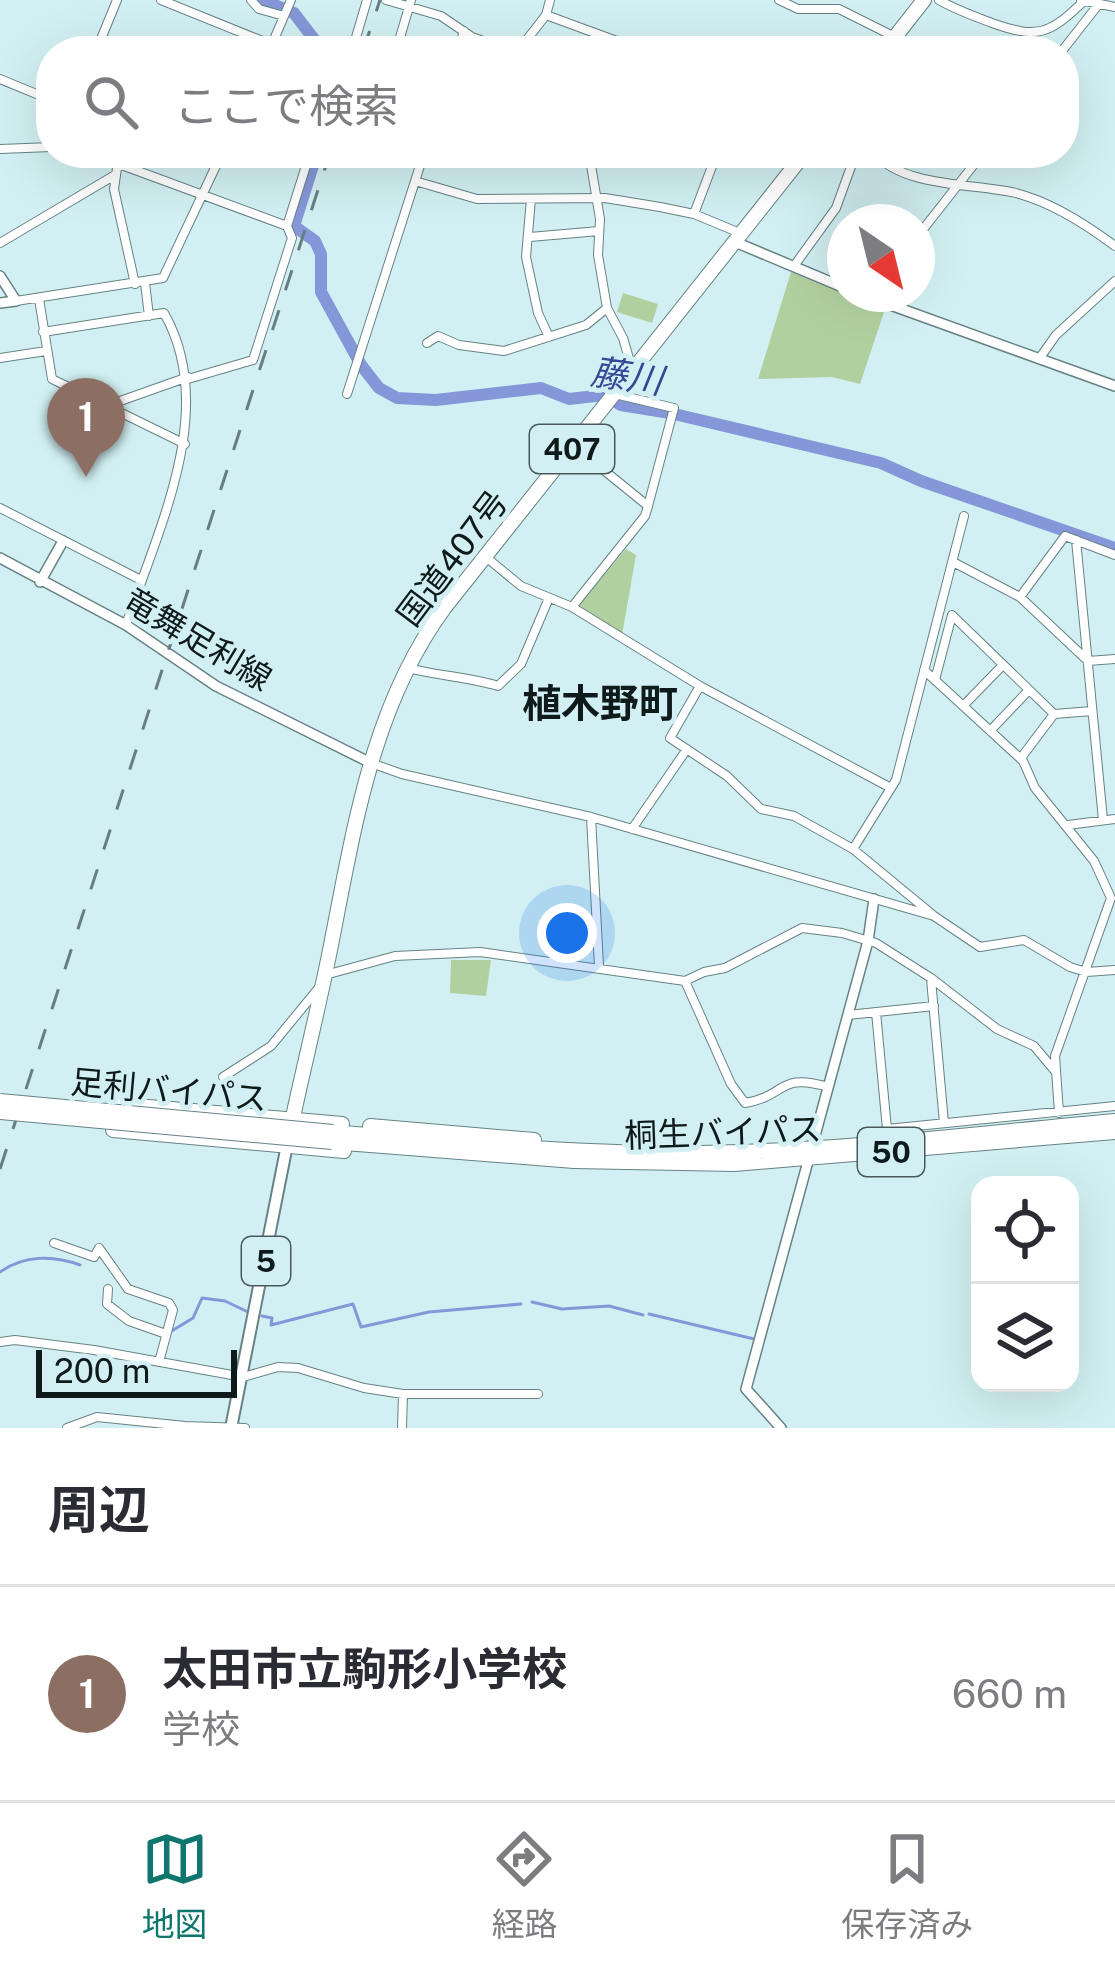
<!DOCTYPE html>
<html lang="ja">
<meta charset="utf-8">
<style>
:root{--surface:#fff;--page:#f2f2f3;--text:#2b2b33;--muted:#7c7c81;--line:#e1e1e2;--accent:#0f766e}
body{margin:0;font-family:"Public Sans","Noto Sans JP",sans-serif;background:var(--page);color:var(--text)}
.controls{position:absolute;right:36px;bottom:36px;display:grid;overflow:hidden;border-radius:24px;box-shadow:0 12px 48px #0002}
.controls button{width:108px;height:108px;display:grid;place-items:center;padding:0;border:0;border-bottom:3px solid var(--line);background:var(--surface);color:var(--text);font:60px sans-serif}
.compass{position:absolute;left:827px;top:204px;width:108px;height:108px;border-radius:50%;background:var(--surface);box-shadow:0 12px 48px #0002;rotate:145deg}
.scale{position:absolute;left:36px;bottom:30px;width:201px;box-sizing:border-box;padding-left:12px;border:6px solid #0f1a1b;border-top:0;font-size:33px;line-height:42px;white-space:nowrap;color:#0f1a1b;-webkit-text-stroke:9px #d2f0f3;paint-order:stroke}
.you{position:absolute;left:567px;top:933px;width:42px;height:42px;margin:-30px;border:9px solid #fff;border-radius:50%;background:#1a73e8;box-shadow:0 0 0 18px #1a73e833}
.badge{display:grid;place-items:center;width:78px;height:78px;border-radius:50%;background:var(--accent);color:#fff;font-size:39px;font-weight:700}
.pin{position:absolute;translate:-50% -99px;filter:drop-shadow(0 3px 6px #0008)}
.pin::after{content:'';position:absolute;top:63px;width:42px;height:36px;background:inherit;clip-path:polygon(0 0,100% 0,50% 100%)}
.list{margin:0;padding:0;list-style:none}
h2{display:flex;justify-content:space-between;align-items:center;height:156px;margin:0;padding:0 48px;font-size:51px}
h2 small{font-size:39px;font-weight:400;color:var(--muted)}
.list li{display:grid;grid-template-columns:78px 1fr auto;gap:36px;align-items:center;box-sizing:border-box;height:216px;padding:0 48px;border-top:3px solid var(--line)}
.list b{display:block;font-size:45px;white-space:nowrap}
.list p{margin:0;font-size:39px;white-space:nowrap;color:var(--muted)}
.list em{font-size:39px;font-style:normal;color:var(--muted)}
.icon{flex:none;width:66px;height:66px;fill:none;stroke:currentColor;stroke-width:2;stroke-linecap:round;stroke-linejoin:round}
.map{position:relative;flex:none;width:1115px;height:1428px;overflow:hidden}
.search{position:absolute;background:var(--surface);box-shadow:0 12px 48px #0002;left:36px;right:36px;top:36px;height:132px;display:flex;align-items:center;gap:30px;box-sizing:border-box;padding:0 42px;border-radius:48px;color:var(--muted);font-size:45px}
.sheet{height:372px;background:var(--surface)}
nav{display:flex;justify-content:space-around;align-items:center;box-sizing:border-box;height:168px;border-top:3px solid var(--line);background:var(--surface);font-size:33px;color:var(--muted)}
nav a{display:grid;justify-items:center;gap:6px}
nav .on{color:var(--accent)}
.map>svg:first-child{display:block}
.green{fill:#b1d09f}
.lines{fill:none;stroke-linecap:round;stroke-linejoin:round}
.stream{stroke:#8597d8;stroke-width:3}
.river{stroke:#8597d8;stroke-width:12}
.street-casing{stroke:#668284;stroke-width:10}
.secondary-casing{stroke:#668284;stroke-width:12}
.primary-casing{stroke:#668284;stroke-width:14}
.highway-casing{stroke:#668284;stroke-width:16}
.street{stroke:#fff;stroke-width:8}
.secondary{stroke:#fff;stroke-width:9}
.primary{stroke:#fff;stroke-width:10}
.highway{stroke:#fff;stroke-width:14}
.rail{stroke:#697d7f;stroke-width:3;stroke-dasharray:21 21;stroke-linecap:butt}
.highway-bridge-casing{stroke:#668284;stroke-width:16;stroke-linecap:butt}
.highway-bridge{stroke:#fff;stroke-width:14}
.labels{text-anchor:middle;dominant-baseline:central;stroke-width:10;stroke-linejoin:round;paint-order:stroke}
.shield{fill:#d2f0f3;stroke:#4a5a5c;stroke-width:3}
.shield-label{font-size:30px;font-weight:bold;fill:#0f1a1b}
.street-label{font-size:33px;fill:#0f1a1b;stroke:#d2f0f3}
.water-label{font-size:36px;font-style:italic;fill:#384795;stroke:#d2f0f3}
.quarter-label{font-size:39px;font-weight:bold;fill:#0f1a1b;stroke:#d2f0f3}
</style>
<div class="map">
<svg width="1115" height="1428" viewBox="0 0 1115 1428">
<rect width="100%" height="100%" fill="#d2f0f3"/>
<path class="green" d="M 791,272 L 885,309 L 860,384 L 832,377 L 758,379 Z
M 623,293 L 658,304 L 652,323 L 617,312 Z
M 626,549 L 636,555 L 622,635 L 579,605 Z
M 451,960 L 491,960 L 486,996 L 450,993 Z"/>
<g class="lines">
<path class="stream" d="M 0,1272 C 24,1255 53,1255 80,1265
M 532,1302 L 562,1309 L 609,1306 L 643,1315
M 649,1314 L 754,1339
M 262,1316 L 272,1318 L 271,1325 L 353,1304 L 361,1327 L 429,1312 L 521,1304
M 170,1332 L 193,1318 L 202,1298 L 225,1301 L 248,1312"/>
<path class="river" d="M 263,0 L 294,13 L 323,51
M 317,153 L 294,226 L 315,241 L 321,254 L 321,292 L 361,365 L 379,388 L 397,398 L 436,400 L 541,388 L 569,399 L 604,395 L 621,405 L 670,413 L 881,463 L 921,481 L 1115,548"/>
<g class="street-casing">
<path id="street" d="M 161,0 L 287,51
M 251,0 L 259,9 L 284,16
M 386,0 L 441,16 L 472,37 L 511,51
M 779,0 L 798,9 L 839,9 L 893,36
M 939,0 C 956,10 974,16 992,23 C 1037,39 1049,35 1084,1
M 1081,0 L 1115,7
M 546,15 L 644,51
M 96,51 L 117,0
M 269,51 L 291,0
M 352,51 L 367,0
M 396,51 L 411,0
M 458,51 L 464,31
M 518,51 L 546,15 L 550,0
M 600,51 L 603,37
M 1062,51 L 1098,5
M 0,79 L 51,100
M 0,149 L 51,147
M 89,153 L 287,226
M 589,153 L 600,219 L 598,255 L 607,308 L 623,338 L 633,372
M 874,153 C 905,188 973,183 1016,193 C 1051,202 1087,225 1115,246
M 118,161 L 114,189 L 135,284
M 415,181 L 477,199 L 605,198 L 660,207 L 694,214 L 740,233
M 531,199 L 526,257 L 538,313 L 549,337
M 694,214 L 717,153
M 530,237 L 599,231
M 917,237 L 983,153
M 0,243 L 115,175
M 794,266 L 836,208 L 856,153
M 145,283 L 149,316
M 39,299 L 52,379 L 185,444
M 16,301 L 163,278 L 222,153
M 43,332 L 164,313 C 219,409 158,529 126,625
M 427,343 L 438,336 L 459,345 L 504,351 L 586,325 L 607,308
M 0,358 L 46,351
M 1039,359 L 1056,335 L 1115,281
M 188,379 L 253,360 L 292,238 L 287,226 L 310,153
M 347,394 L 424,153
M 615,394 L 674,408 L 648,506
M 106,406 L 188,377
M 0,508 L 141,580
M 1076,540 L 1103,820
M 487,558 L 521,586 L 572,607 L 700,686 L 891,788
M 953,562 L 1020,597 L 1088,661 L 1115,659
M 1020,597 L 1065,536 L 1115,555
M 572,607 L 645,516 L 648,506 L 574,446
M 408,668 C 439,676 468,677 498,686 L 521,664 L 549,598
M 924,670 L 1023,761 L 1035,788 L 1094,861 L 1111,898 L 1055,1056 L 1059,1113
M 935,680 L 952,615 L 1054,714 L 1092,711
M 700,686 L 670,738 L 727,776 L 761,809 L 794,816 L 853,849 L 933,915
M 963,706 L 1003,665
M 990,731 L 1029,690
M 1021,758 L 1054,714
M 371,763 L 402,774 L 591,817 L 934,916 L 980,947 L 1024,940 L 1070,967 L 1086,972 L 1115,970
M 591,817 L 599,966
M 1068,825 L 1115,819
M 632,829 L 687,749
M 853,849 L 896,780 L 964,516
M 325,975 L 395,956 L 480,952 L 685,981 L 704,972 L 725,968 L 802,928 L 842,933 L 876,943 L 931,978 L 997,1029 L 1034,1046 L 1055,1071
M 931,979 L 944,1123
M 685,981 L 731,1084 L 745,1103 C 787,1096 778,1072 828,1087
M 876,1012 L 887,1129 L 1115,1106
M 848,1015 L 934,1006
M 223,1077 L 271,1046 L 322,984
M 54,1243 L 94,1257 L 99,1248 L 128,1289 L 169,1303 L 173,1310 L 159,1362
M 108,1289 L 107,1304 L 129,1321 L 166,1334
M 0,1342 L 15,1340 L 94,1350 L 243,1377 L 278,1367 L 298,1368 L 364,1388 L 403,1394 L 538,1394
M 67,1428 L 97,1417 L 185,1426 L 245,1428
M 402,1428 L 403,1394"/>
</g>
<g class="secondary-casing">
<path id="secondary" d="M 735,242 L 845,288
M 0,276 L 16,301 L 0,303
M 860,294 L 1115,386
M 0,558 L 126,625 L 216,686 L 371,763
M 40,582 L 63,541
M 781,1428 L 746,1389 L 868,941 L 874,899"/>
</g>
<g class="primary-casing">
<path id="primary" d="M 231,1428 L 287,1145"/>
</g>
<g class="highway-casing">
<path id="highway" d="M 884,51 L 924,0
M 115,1104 L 342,1124
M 370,1126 L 534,1140
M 113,1130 L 344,1151
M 333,1132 C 448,1142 563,1153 679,1153 C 824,1153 970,1134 1115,1121
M 332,1142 L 574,1161 L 734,1164 L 1115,1132
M 287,1145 C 300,1082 316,1019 329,955 C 353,836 370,708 445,607 L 805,153"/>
</g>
<use href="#street" class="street"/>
<use href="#secondary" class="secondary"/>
<use href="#primary" class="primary"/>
<use href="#highway" class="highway"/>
<path class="rail" d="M 363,51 L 380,0
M 0,1169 L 330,153"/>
<g class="highway-bridge-casing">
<path id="highway-bridge" d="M 0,1101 L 333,1132
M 0,1112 L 332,1142"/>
</g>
<use href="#highway-bridge" class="highway-bridge"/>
</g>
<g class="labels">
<g class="shield">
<rect x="530" y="425" width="84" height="48" rx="9"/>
<rect x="858" y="1128" width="66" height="48" rx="9"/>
<rect x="242" y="1237" width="48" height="48" rx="9"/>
</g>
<g class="shield-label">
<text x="572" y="449">407</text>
<text x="891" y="1152">50</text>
<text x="266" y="1261">5</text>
</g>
<g class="street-label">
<text transform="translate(452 558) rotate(-53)">国道407号</text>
<text transform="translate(198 639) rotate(31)">竜舞足利線</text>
<text transform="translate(169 1090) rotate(5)">足利バイパス</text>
<text transform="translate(723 1132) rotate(-2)">桐生バイパス</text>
</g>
<g class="water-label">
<text transform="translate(627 376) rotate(8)">藤川</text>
</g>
<g class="quarter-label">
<text x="600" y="703">植木野町</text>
</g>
</g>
</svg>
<div class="controls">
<button><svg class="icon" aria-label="locate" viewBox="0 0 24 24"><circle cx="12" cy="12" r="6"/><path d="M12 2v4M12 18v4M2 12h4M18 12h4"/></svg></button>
<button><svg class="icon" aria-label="layers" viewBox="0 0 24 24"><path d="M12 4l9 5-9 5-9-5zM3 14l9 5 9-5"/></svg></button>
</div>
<svg class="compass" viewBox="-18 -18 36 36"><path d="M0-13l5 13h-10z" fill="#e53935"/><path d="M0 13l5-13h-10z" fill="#7c7c81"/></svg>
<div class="scale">200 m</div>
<div class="you"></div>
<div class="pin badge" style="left:86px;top:477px;background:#8d6e63">1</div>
<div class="search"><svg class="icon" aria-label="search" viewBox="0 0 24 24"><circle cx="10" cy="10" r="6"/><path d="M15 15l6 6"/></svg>ここで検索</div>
</div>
<section class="sheet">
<h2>周辺<small></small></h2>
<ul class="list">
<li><span class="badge" style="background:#8d6e63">1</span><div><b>太田市立駒形小学校</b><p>学校</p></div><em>660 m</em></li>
</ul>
</section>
<nav>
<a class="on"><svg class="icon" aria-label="map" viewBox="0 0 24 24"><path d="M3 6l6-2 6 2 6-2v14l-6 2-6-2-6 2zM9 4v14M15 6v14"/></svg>地図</a>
<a><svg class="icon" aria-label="directions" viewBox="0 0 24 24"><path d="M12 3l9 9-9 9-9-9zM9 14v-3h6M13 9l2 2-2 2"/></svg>経路</a>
<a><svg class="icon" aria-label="saved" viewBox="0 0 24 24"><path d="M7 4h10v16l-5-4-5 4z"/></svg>保存済み</a>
</nav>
